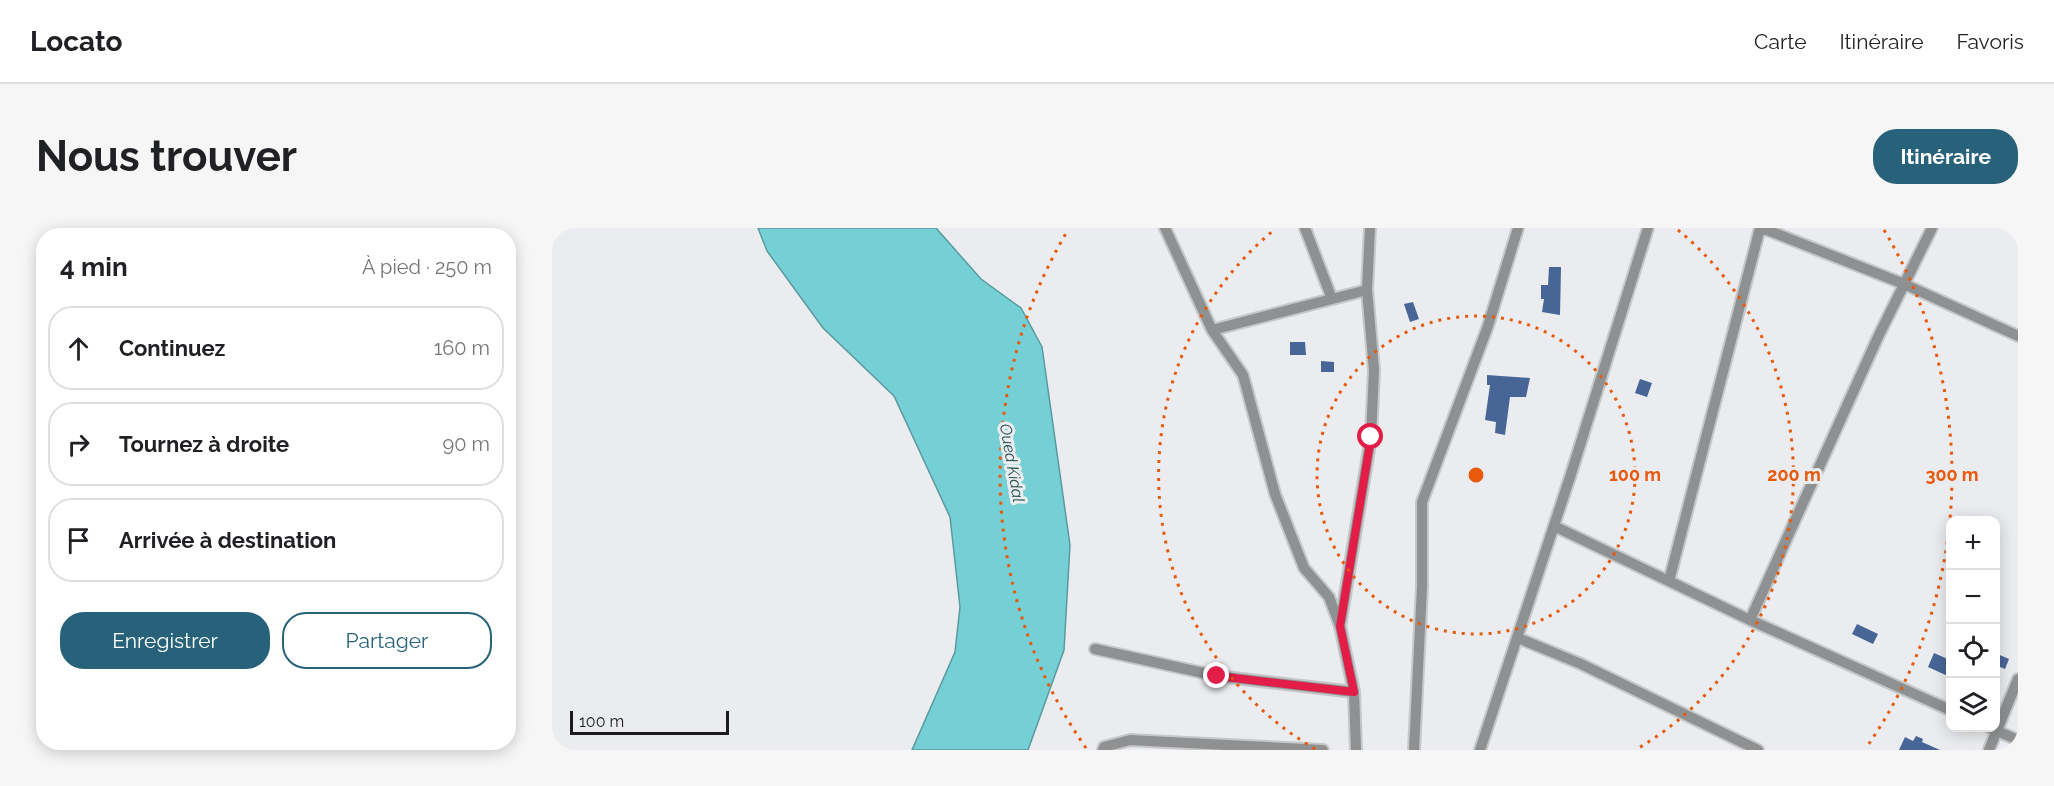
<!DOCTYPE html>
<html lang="fr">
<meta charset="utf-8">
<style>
:root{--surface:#fff;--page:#f6f6f6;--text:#202124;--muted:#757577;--line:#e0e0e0;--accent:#27627a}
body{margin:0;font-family:Raleway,sans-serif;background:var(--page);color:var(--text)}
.controls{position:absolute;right:18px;bottom:18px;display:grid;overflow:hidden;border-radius:12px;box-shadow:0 3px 15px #0003}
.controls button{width:54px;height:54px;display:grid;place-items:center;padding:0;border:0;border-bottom:2px solid var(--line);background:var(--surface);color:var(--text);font:30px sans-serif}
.scale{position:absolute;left:18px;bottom:15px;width:159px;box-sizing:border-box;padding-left:6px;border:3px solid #1c1c1e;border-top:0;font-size:16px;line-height:21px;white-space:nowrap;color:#1c1c1e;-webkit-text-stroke:4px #eaecef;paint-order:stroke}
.stop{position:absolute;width:18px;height:18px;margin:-14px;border:4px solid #e11d48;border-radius:50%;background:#fff}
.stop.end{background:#e11d48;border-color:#fff;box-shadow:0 2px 6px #0008}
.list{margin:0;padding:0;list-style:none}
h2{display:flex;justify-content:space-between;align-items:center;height:78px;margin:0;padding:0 24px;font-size:26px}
h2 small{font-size:20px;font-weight:400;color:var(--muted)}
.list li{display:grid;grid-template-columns:39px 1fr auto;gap:18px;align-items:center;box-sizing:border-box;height:84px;margin:0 12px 12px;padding:0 12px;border:2px solid var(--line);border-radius:24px}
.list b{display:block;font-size:22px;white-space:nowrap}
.list em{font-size:20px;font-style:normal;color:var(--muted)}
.actions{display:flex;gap:12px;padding:18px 24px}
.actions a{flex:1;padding:14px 0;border:2px solid var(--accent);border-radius:24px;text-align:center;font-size:21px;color:var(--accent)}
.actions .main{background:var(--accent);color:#fff}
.icon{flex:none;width:33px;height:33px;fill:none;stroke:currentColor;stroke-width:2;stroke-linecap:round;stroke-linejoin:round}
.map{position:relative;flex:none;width:1466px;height:522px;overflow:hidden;border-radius:24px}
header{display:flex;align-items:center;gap:36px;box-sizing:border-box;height:84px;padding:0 30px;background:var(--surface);border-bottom:2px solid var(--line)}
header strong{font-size:28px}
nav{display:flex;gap:33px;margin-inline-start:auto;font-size:21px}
.intro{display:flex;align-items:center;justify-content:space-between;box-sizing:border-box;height:144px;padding:0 36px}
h1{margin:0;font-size:42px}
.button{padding:15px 27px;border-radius:24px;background:var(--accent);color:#fff;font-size:21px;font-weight:700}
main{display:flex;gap:36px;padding:0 36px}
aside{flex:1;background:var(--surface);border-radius:24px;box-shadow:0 3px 15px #0003}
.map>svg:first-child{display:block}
.water{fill:#74d0d5;stroke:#5a9a9e;stroke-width:1.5}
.building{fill:#476597}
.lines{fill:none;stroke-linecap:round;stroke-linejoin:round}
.street-casing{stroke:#c5c7c9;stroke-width:14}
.street{stroke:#8e9091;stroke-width:10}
.route{stroke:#e11d48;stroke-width:8}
.ring{fill:none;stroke:#e8590c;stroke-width:3;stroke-dasharray:3 6}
.labels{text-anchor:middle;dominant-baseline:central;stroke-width:6;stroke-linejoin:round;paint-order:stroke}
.water-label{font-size:16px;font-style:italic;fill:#255052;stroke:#eaecef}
.centre{fill:#e8590c;stroke:#eaecef;stroke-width:3}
.ring-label{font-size:18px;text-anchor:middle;font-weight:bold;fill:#e8590c;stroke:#eaecef;stroke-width:6;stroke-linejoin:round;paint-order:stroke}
</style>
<header>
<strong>Locato</strong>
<nav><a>Carte</a><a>Itinéraire</a><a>Favoris</a></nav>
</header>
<div class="intro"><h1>Nous trouver</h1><a class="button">Itinéraire</a></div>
<main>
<aside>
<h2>4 min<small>À pied · 250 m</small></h2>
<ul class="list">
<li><svg class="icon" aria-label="ahead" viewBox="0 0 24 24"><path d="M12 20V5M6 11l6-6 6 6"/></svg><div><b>Continuez</b></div><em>160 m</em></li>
<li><svg class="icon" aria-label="right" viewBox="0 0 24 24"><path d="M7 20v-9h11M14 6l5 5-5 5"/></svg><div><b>Tournez à droite</b></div><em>90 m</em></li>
<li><svg class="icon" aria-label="arrive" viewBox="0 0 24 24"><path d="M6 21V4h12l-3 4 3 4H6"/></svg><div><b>Arrivée à destination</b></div></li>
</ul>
<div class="actions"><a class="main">Enregistrer</a><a>Partager</a></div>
</aside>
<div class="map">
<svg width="1466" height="522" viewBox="0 0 1466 522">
<rect width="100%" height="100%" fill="#eaecef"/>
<path class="water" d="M 206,0 L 384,0 L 429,51 L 469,80 L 490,119 L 518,317 L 512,422 L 476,522 L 360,522 L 403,424 L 408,379 L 398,289 L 342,168 L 271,100 L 215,23 Z"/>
<path class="building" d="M 997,39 L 1009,39 L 1008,87 L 990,84 L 992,71 L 989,71 L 989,57 L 996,57 Z
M 861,74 L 867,91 L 858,94 L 852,76 Z
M 738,114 L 753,114 L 754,127 L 738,127 Z
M 769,133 L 782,134 L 782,144 L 769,144 Z
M 935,147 L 978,150 L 974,169 L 958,169 L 953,207 L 943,205 L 944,194 L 933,192 L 938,157 L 935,157 Z
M 1088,151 L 1100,155 L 1095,169 L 1083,165 Z
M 1305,396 L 1326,406 L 1321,416 L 1300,406 Z
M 1382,425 L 1398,432 L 1398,449 L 1376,439 Z
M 1443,425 L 1457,431 L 1453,441 L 1443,437 Z
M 1364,508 L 1371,511 L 1370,514 L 1388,522 L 1347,522 L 1353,509 L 1361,513 Z"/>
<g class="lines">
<g class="street-casing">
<path id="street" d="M 613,0 L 660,102 L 691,147 L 723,266 L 752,340 L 777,369 L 788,398 L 802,464 L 804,522
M 753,0 L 780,71
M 1210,0 L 1352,56 L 1466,108
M 660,102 L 815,62
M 1002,298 L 1198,392 L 1398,482
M 1117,353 L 1208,0
M 1198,392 L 1326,109 L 1380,0
M 788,398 L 819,209 L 822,142 L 815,62 L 818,0
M 966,410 L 1029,436 L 1206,522
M 543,421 L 665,448 L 802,464
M 1438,500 L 1466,512
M 551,522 L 552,519 L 578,512 L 771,522
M 862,522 L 870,359 L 870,274 L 936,98 L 966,0
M 928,522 L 1019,246 L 1096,0
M 1437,522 L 1466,451"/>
</g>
<use href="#street" class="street"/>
</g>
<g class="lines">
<path class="route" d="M 665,448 L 802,464 L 788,398 L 819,209"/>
</g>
<g class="ring">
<circle cx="924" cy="247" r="159"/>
<path d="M763 521A318 318 0 0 1 722 2M1126 2A318 318 0 0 1 1085 521"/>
<path d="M534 520A476 476 0 0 1 516 2M1332 2A476 476 0 0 1 1314 520"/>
</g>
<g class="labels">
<g class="water-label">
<text transform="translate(460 235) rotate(80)">Oued Kidal</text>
</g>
</g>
<circle cx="924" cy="247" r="9" class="centre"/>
<g class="ring-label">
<text x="1083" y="253">100 m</text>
<text x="1242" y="253">200 m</text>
<text x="1400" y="253">300 m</text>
</g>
</svg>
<div class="controls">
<button>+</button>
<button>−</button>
<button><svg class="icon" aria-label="locate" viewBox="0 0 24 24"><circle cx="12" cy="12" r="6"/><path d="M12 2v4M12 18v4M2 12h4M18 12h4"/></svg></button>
<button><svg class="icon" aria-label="layers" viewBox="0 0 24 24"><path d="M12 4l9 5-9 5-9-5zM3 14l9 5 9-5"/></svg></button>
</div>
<div class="scale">100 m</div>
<div class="stop" style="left:819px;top:209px"></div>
<div class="stop end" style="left:665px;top:448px"></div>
</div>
</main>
